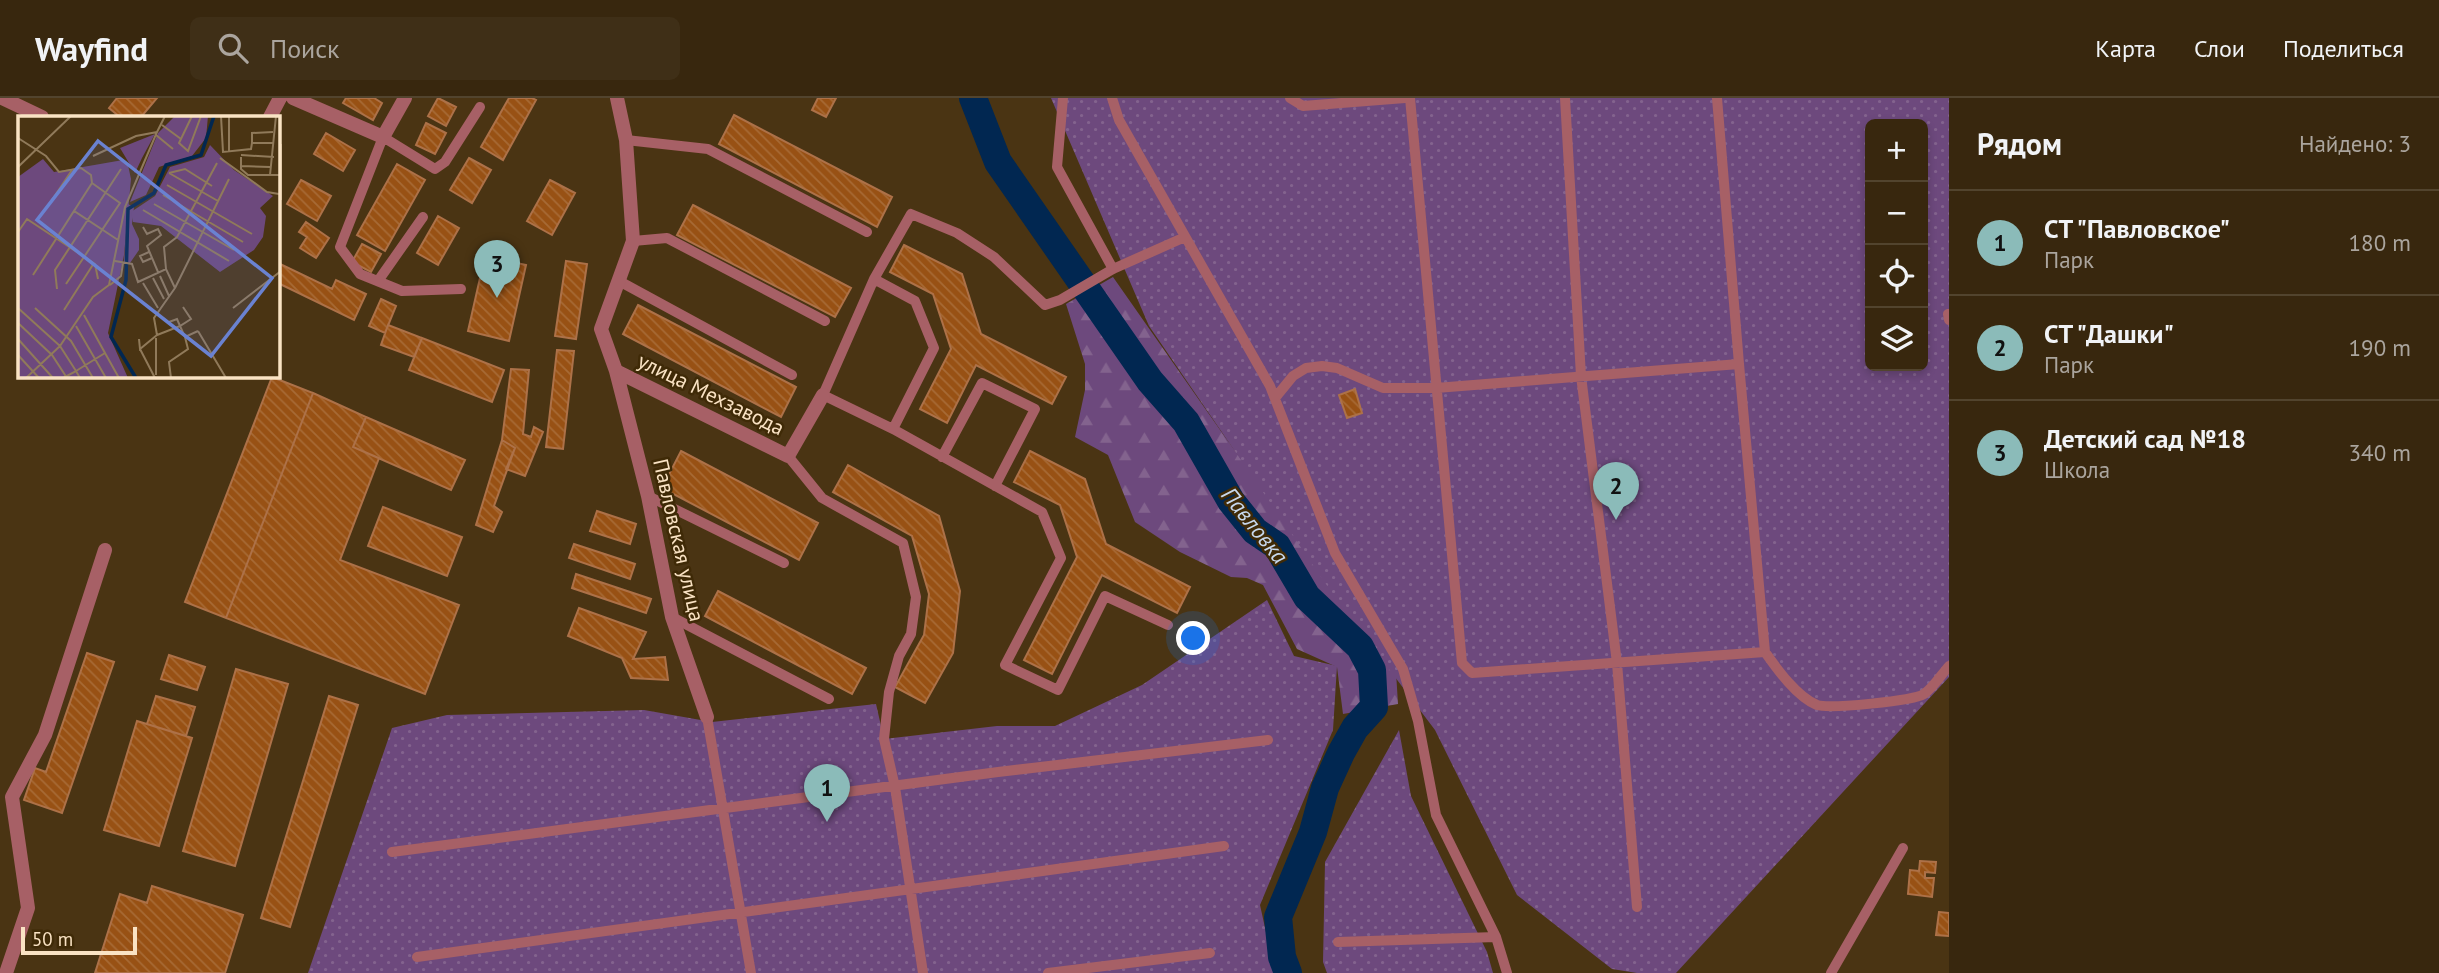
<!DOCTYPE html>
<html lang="ru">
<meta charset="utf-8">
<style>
:root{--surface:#38270e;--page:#3f2f17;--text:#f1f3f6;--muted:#aba59e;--line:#52442e;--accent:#8bbbb9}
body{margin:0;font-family:"PT Sans",sans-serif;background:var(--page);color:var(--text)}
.controls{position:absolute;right:21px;top:21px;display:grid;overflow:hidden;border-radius:10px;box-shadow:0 4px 10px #0003}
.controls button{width:63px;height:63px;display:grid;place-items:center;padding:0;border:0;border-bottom:2px solid var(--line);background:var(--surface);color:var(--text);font:35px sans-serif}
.scale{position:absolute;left:21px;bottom:18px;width:116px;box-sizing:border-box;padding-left:7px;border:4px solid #fae3c4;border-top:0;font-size:19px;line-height:24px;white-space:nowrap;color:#fae3c4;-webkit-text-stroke:5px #3f2a07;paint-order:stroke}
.you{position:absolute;left:1194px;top:541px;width:24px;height:24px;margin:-18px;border:5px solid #fff;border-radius:50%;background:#1a73e8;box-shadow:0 0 0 10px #1a73e833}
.badge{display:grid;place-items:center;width:46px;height:46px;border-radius:50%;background:var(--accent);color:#111;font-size:23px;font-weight:700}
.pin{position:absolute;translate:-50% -58px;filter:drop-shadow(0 2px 4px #0008)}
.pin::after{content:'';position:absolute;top:37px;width:24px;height:21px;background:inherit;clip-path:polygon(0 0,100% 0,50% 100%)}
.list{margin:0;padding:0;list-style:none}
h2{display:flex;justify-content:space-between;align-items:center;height:91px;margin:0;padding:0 28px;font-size:30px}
h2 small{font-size:23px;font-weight:400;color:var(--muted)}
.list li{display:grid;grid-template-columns:46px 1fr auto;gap:21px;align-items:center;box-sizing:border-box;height:105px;padding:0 28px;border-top:2px solid var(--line)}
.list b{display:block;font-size:26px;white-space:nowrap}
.list p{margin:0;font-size:23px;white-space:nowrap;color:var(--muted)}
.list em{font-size:23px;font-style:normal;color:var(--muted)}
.icon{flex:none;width:38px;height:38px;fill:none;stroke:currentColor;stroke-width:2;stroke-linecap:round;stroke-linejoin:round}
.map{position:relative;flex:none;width:1949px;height:875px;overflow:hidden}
header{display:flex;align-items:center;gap:42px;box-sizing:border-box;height:98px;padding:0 35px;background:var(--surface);border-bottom:2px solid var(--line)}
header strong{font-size:33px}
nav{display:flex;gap:38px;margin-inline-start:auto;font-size:24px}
.search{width:490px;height:63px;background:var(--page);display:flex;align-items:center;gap:18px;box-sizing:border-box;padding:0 24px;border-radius:10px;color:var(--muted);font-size:26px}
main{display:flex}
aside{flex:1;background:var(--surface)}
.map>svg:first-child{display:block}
.forest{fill:url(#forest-firs)}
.garden{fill:url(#garden-dots);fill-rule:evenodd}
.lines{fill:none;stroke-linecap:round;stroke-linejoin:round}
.river{stroke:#012751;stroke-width:28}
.building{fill:url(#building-back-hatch);stroke:#ad7148;stroke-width:2}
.service{stroke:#a76066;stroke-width:10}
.minor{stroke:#a76066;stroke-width:14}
.tertiary{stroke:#a76066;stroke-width:14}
.labels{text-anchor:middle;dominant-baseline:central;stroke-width:5;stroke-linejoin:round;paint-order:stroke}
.street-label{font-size:21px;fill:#fae3c4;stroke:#3f2a07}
.water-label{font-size:23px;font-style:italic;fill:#c7d8ed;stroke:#3f2a07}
.inset-river{fill:none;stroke:#012751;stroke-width:3.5}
.inset-road{fill:none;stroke:#907a5a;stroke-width:2}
.view{fill:#6a82d1;fill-opacity:0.15;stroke:#6a82d1;stroke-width:3.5}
.inset-edge{fill:none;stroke:#fae3c4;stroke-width:3.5}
</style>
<header>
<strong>Wayfind</strong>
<div class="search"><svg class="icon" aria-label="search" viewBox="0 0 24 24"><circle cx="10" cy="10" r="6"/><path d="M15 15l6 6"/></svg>Поиск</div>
<nav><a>Карта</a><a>Слои</a><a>Поделиться</a></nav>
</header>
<main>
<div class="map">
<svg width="1949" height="875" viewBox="0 0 1949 875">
<defs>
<pattern id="forest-firs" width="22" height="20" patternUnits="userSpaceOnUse" patternTransform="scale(1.75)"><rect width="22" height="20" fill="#6d497d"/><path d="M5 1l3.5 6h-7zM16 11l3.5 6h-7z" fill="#83638e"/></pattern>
<pattern id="garden-dots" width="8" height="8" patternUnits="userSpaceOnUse" patternTransform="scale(1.75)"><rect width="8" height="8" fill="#6d497d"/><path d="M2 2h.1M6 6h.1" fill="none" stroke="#83638e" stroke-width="1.8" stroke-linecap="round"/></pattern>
<pattern id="building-back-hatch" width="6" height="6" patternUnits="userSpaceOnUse" patternTransform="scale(1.75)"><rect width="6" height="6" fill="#985114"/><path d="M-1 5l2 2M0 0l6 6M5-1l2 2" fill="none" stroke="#a76a35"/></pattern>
</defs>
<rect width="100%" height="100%" fill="#4a3413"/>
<path class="forest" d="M 1113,179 L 1225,339 L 1396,574 L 1398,606 L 1343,616 L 1337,569 L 1297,551 L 1263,487 L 1247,480 L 1231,479 L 1180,454 L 1135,424 L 1108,357 L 1075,339 L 1085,292 L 1085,266 L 1066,206 Z"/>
<path class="garden" d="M 1051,0 L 1949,0 L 1949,579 L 1676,875 L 1637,875 L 1612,871 L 1517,797 L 1435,632 L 1339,505 L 1149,228 ZM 1870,26 L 1923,26 L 1923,268 L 1870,268 Z
M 1267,502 L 1294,558 L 1337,568 L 1333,632 L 1260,807 L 1275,875 L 308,875 L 392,630 L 447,617 L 644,612 L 712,624 L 876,606 L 884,641 L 997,628 L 1055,628 L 1142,587 Z
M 1399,632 L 1411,698 L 1487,854 L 1493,875 L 1327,875 L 1323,864 L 1325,764 Z"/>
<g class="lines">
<path class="river" d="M 973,0 L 998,64 L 1150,283 L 1186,324 L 1231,403 L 1255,433 L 1277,448 L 1307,499 L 1360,549 L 1372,572 L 1374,609 L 1355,630 L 1341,655 L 1325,690 L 1313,734 L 1278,819 L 1282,859 L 1288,875"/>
</g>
<path class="building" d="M 117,0 L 157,0 L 141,19 L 120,19 L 109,10 Z
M 346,0 L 374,0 L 382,5 L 373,22 L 343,5 Z
M 438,0 L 456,9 L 446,28 L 428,18 Z
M 509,0 L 532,0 L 536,2 L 503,62 L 481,49 Z
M 818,0 L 836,0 L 826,19 L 812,12 Z
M 734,17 L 892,99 L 877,129 L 719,46 Z
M 426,25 L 446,35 L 435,56 L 416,47 Z
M 326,35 L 355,52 L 343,73 L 314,56 Z
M 469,60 L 491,72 L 472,105 L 450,92 Z
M 397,66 L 425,82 L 385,153 L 357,137 Z
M 301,82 L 331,98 L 317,123 L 287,106 Z
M 550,82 L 575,95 L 552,137 L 527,123 Z
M 693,107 L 851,190 L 835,219 L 677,137 Z
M 438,118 L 459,130 L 438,167 L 417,155 Z
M 306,124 L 329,140 L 316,160 L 300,150 L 307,139 L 299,134 Z
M 362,146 L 381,156 L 371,174 L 352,164 Z
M 904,147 L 962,176 L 981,236 L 1066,279 L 1052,306 L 976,267 L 947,325 L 920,311 L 951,251 L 933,196 L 890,174 Z
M 485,158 L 526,167 L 509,243 L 468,233 Z
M 566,163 L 587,166 L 576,241 L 555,238 Z
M 278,165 L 332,191 L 336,182 L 366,196 L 354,222 L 278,185 Z
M 381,201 L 396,208 L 385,235 L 369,228 Z
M 638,207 L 796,289 L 781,319 L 623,236 Z
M 388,227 L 422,240 L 414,259 L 381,247 Z
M 422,240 L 504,272 L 492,304 L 409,272 Z
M 557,252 L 574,253 L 563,351 L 546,349 Z
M 511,271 L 529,272 L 523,336 L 531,339 L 534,329 L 543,334 L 525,378 L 506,371 L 515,350 L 502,342 Z
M 272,279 L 313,295 L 226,520 L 185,504 Z
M 1355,291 L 1362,315 L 1347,320 L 1339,297 Z
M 313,295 L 366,319 L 353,349 L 379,360 L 340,462 L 459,507 L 425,596 L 226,520 Z
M 366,319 L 465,362 L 451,392 L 353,349 Z
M 502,342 L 515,350 L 494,408 L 502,414 L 493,434 L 476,427 Z
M 681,353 L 818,425 L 799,462 L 662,390 Z
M 1030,353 L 1085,381 L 1106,446 L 1190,489 L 1177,515 L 1102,477 L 1052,576 L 1024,562 L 1077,459 L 1060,407 L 1014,384 Z
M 848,367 L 939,418 L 960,493 L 953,555 L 925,605 L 895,589 L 924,537 L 929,496 L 912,438 L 833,394 Z
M 383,409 L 462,439 L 447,478 L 368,448 Z
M 597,413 L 636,426 L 630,446 L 590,433 Z
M 574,446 L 635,466 L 630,481 L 569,460 Z
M 576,476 L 651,501 L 646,515 L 572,490 Z
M 718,493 L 866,570 L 852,596 L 705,518 Z
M 579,510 L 646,534 L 633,561 L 665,559 L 668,582 L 631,580 L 622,560 L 568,538 Z
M 87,555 L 114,564 L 62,715 L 24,702 L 35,670 L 46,674 Z
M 169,557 L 205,569 L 197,592 L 161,581 Z
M 236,571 L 288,586 L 235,768 L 183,753 Z
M 156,598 L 195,609 L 186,638 L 147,626 Z
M 329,598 L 358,607 L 290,829 L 261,820 Z
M 137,623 L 192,640 L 159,748 L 104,732 Z
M 1920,763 L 1936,764 L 1935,775 L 1925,774 L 1925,780 L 1934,780 L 1932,799 L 1908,796 L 1910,772 L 1919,773 Z
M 152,788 L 243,817 L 225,875 L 95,875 L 120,796 L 147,805 Z
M 1939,814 L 1949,815 L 1949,838 L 1936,837 Z"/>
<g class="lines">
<path class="service" d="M 1063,0 L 1057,69 L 1113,171
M 1112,0 L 1119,22 L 1270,288 L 1335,455 L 1403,571 L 1418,623 L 1436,717 L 1496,839 L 1507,875
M 1290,0 L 1303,8 L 1405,0
M 1410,0 L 1462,565 L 1472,575 L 1765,554
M 1565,0 L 1581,278 L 1617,565 L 1637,809
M 626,42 L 708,51 L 867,134
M 633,143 L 667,140 L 825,223
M 874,181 L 915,203 L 934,250 L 893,331
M 378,183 L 423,119
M 619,183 L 792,277
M 461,191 L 402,193 L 360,176 L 340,149 L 383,39 L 435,71 L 445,64 L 480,9
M 1948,216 L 1949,222
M 1739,266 L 1765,554 C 1777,571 1797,599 1817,607 C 1830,611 1913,603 1924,596 C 1933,590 1941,577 1949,568
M 1275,300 L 1293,278 L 1306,270 L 1322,268 L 1337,270 L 1383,290 L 1436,290 L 1739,266 L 1717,0
M 788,358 L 822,400 L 903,445 L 916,499 L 911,536 L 899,558 L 889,594 L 884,641 L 895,689 L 923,875
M 942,359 L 982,285 L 1035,311 L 995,388
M 648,398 L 784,465
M 672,519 L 829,601
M 1168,527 L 1105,498 L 1058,592 L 1005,567 L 1061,460 L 1042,414 L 893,331 L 823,297 L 874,181 L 911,116 L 957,135 L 994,159 L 1045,207 L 1060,202 L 1113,171 L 1185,139
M 707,619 L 751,875
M 392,754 L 998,674 L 1268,642
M 1338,844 L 1496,839
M 417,859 L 1224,748
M 1048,875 L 1210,855
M 1831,875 L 1903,750"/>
<path class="minor" d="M 293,0 L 383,39 L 405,0
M 617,0 L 626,42 L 633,143 L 601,231 L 616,273 L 788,358 L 823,297
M 270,19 L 280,0
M 616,273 L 648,398 L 672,519 L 707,619
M 6,875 L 28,810 L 12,699 L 45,637 L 105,452"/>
<path class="tertiary" d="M 2,0 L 42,19"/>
</g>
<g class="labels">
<g class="street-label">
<text transform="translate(711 296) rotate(26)">улица Мехзавода</text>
<text transform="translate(679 442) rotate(77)">Павловская улица</text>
</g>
<g class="water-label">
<text transform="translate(1255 427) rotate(51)">Павловка</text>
</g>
</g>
<g transform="translate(18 18)">
<rect width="262" height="262" fill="#4a3413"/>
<path d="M 110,88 L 116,91 L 114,108 L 121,123 L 121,134 L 112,147 L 106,146 Z" fill="#6d497d"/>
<path d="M 157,0 L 190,0 L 188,22 L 174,40 L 141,51 L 128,79 L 112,86 L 140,17 ZM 137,18 L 124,42 L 117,57 L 102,32 ZM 192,29 L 216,54 L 255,80 L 242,92 L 248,100 L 245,121 L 236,134 L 202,156 L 143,110 L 115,106 L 113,96 L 137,80 L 152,51 L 186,41 ZM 25,43 L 36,56 L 105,44 L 110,49 L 113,63 L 106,139 L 90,217 L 110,262 L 0,262 L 0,61 Z" fill="#6d497d"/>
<path class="inset-river" d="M 118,262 L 93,221 L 108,164 L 110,93 L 136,77 L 148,49 L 183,39 L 196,0"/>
<path class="inset-road" d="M 174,0 L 161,27 L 170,35 L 183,0M 203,0 L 205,36 L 233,33 L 234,27 L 255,27M 144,9 L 163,23M 138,19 L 155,33M 0,22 L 28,40 L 41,56 L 63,52 L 73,59 L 74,67 L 56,95M 234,27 L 234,17 L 255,16M 263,28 L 263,84M 211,36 L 211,0M 223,39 L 256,41M 75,40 L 118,20 L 139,16 L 147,0M 223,41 L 223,53 L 230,59 L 261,59M 202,42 L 249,76 L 261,78M 223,50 L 252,51M 0,51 L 53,0M 151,57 L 200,85M 151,57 L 167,53 L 194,70M 252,59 L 258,0M 149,69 L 234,118M 145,79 L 225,126M 34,84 L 54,54M 136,88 L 216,134M 125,94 L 211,145M 125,111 L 129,118 L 140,113 L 143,119 L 129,130 L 140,156M 0,116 L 9,103 L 77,148 L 80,163M 131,136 L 122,140 L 125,146 L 134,142M 97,145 L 114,148 L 120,166 L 148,153 L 157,172 L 136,202 L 139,219 L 162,210 L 167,221 L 180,215M 148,153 L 146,131 L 159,121 L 199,47M 15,159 L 56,95 L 100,124M 142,160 L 151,180M 135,162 L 146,183M 125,167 L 140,192M 48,168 L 102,87 L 74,67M 92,169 L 103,160 L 105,147M 157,172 L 211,63M 39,173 L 37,154 L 103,53M 0,192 L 42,230 L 8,262M 17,192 L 53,225 L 75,262M 215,192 L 263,155M 46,194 L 76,147M 66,199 L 87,237 L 58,255 L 42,230 L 75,181 L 91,169 L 107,91 L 139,16M 151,206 L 159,203 L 162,210 L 173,203 L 165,191M 0,207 L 34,239 L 49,262M 58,210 L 88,262M 180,215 L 208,262M 138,222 L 138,259M 0,223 L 35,262M 121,223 L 122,233 L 139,219M 122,233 L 137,262M 87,237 L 101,262M 0,239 L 21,262M 45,262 L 58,255 L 62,262M 153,262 L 151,246 L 170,233 L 167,221"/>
<path class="view" d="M 80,25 L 254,162 L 193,240 L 19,104 Z"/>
<rect width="262" height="262" class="inset-edge"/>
</g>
</svg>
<div class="controls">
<button>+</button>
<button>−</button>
<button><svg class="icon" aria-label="locate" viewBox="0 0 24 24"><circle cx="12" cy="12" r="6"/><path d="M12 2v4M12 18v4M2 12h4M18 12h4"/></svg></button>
<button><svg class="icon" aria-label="layers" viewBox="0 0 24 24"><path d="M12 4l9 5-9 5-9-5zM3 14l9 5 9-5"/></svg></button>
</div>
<div class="scale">50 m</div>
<div class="you"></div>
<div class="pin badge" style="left:827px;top:724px">1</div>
<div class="pin badge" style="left:1616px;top:422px">2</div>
<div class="pin badge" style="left:497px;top:200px">3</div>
</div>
<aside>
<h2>Рядом<small>Найдено: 3</small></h2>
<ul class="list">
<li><span class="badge">1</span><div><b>СТ &quot;Павловское&quot;</b><p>Парк</p></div><em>180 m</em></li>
<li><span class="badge">2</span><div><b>СТ &quot;Дашки&quot;</b><p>Парк</p></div><em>190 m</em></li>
<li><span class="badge">3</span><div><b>Детский сад №18</b><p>Школа</p></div><em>340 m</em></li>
</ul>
</aside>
</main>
